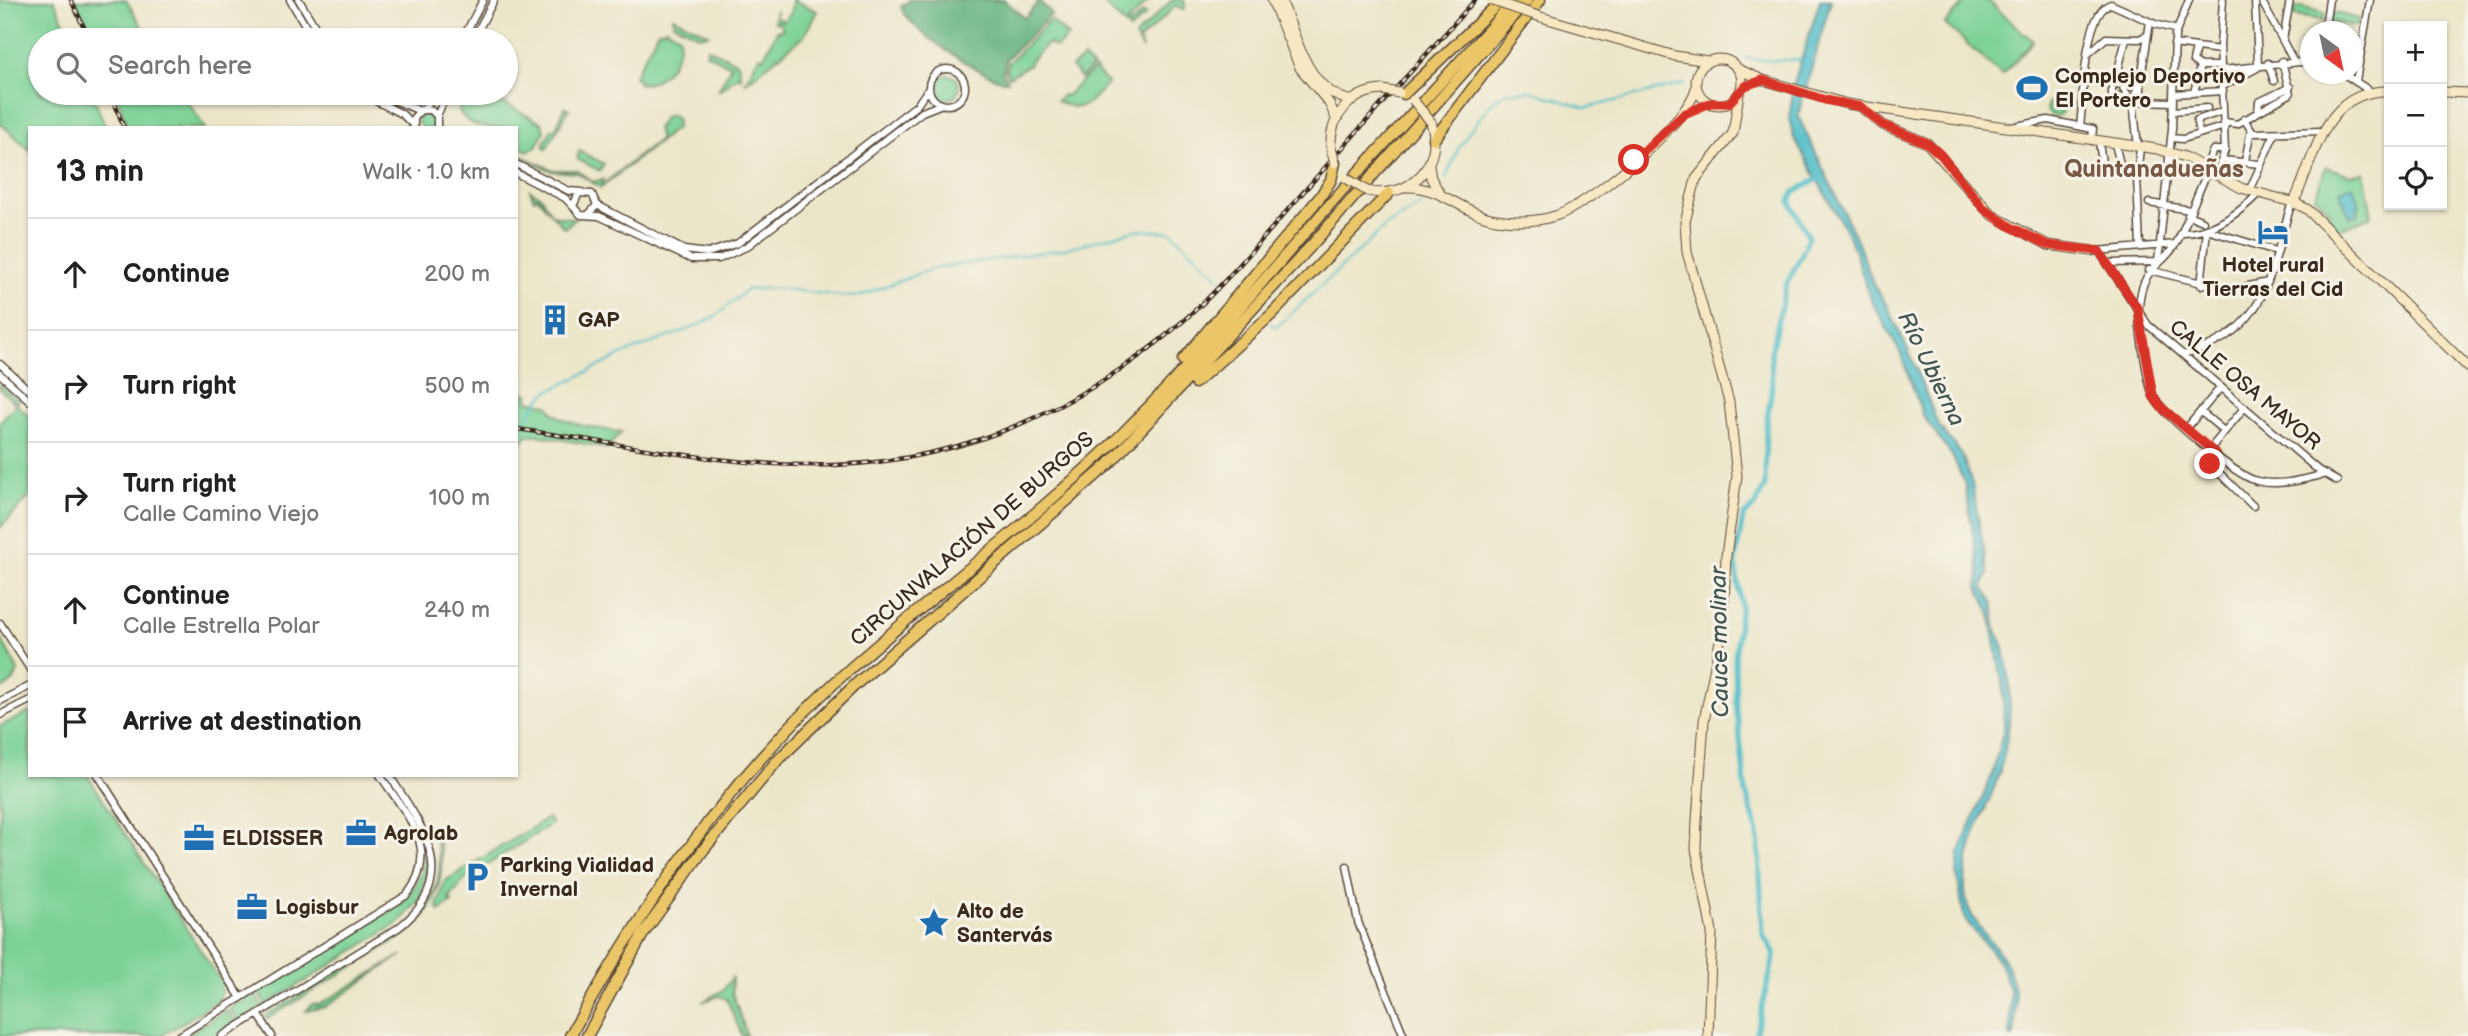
<!DOCTYPE html>
<meta charset="utf-8">
<style>
:root{--surface:#fff;--page:#f2f2f2;--text:#222;--muted:#767676;--line:#e0e0e0}
body{margin:0;font-family:"Balsamiq Sans",sans-serif;background:var(--page);color:var(--text)}
.controls{position:absolute;right:21px;top:21px;display:grid;overflow:hidden;border-radius:0px;box-shadow:0 2px 5px #0004}
.controls button{width:63px;height:63px;display:grid;place-items:center;padding:0;border:0;border-bottom:2px solid var(--line);background:var(--surface);color:var(--text);font:35px sans-serif}
.compass{position:absolute;left:2300px;top:21px;width:63px;height:63px;border-radius:50%;background:var(--surface);box-shadow:0 2px 5px #0004;rotate:147deg}
.stop{position:absolute;width:21px;height:21px;margin:-16px;border:5px solid #d93025;border-radius:50%;background:#fff}
.stop.end{background:#d93025;border-color:#fff;box-shadow:0 2px 7px #0008}
.list{margin:0;padding:0;list-style:none}
h2{display:flex;justify-content:space-between;align-items:center;height:91px;margin:0;padding:0 28px;font-size:30px}
h2 small{font-size:23px;font-weight:400;color:var(--muted)}
.list li{display:grid;grid-template-columns:46px 1fr auto;gap:21px;align-items:center;box-sizing:border-box;height:112px;padding:0 28px;border-top:2px solid var(--line)}
.list b{display:block;font-size:26px;white-space:nowrap}
.list p{margin:0;font-size:23px;white-space:nowrap;color:var(--muted)}
.list em{font-size:23px;font-style:normal;color:var(--muted)}
.icon{flex:none;width:38px;height:38px;fill:none;stroke:currentColor;stroke-width:2;stroke-linecap:round;stroke-linejoin:round}
.map{position:relative;flex:none;width:2468px;height:1036px;overflow:hidden}
.search{position:absolute;background:var(--surface);box-shadow:0 2px 5px #0004;left:28px;top:28px;width:490px;height:77px;display:flex;align-items:center;gap:18px;box-sizing:border-box;padding:0 24px;border-radius:38px;color:var(--muted);font-size:26px}
.panel{position:absolute;background:var(--surface);box-shadow:0 2px 5px #0004;left:28px;top:126px;width:490px;height:651px;border-radius:0px}
.map>svg:first-child{display:block}
.green{fill:#7bd296;stroke:#5b7e5a;stroke-width:2}
.forest{fill:#64b47f;stroke:#506f4e;stroke-width:2}
.water{fill:#51beca;stroke:#467474;stroke-width:2}
.lines{fill:none;stroke-linecap:round;stroke-linejoin:round}
.stream{stroke:#51beca;stroke-width:2}
.canal{stroke:#51beca;stroke-width:5}
.street-casing{stroke:#564638;stroke-width:9}
.secondary-casing{stroke:#564638;stroke-width:11}
.highway-casing{stroke:#564638;stroke-width:13}
.street{stroke:#fff;stroke-width:6}
.secondary{stroke:#f7e8c3;stroke-width:9}
.highway{stroke:#ebc669;stroke-width:10}
.rail-casing{stroke:#3b2a1e;stroke-width:4.5}
.rail{stroke:#f7f3e8;stroke-width:2;stroke-dasharray:5;stroke-linecap:butt}
.secondary-bridge-casing{stroke:#564638;stroke-width:11;stroke-linecap:butt}
.secondary-bridge{stroke:#f7e8c3;stroke-width:9}
.route{stroke:#d93025;stroke-width:9}
.labels{text-anchor:middle;dominant-baseline:central;stroke-width:6;stroke-linejoin:round;paint-order:stroke}
.poi-label{font-size:21px;font-weight:bold;fill:#3b2a1e;stroke:#f7f3e8;text-anchor:start}
.street-label{font-size:21px;fill:#3b2a1e;stroke:#f7f3e8}
.water-label{font-size:23px;font-style:italic;fill:#425652;stroke:#f7f3e8}
.quarter-label{font-size:24px;font-weight:bold;fill:#795844;stroke:#f7f3e8}
</style>
<div class="map">
<svg width="2468" height="1036" viewBox="0 0 2468 1036">
<rect width="100%" height="100%" fill="#f7f3e8"/>
<filter id="ink" filterUnits="userSpaceOnUse"><feTurbulence type="fractalNoise" baseFrequency=".0143" numOctaves="2"/><feDisplacementMap in="SourceGraphic" scale="14" xChannelSelector="R" yChannelSelector="G"/><feConvolveMatrix kernelMatrix="1 2 1 2 8 2 1 2 1" color-interpolation-filters="sRGB"/></filter>
<filter id="wash" filterUnits="userSpaceOnUse"><feTurbulence type="fractalNoise" baseFrequency=".00686" numOctaves="4" result="noise"/><feDisplacementMap in="SourceGraphic" scale="28" xChannelSelector="R" yChannelSelector="G"/><feGaussianBlur stdDeviation="1.57" result="paint"/><feColorMatrix in="noise" values="0 0 0 0 0 0 0 0 0 0 0 0 0 0 0 0 0 1.4 0 .05"/><feComposite in="paint" operator="in"/></filter>
<g filter="url(#wash)">
<rect width="100%" height="100%" fill="#ece6c9"/>
<path class="green" d="M 0,0 L 54,0 L 72,40 L 40,40 L 40,93 L 92,93 L 106,128 L 30,128 L 30,150 L 0,123 Z
M 75,0 L 126,0 L 150,40 L 95,40 Z
M 792,0 L 817,11 L 804,36 L 745,83 L 759,56 L 763,58 L 777,31 L 783,29 L 780,23 L 774,22 L 776,10 L 775,17 L 784,21 L 791,12 Z
M 1108,0 L 1149,0 L 1127,23 L 1130,25 L 1143,13 L 1146,15 L 1130,30 L 1104,4 Z
M 1172,0 L 1184,0 L 1185,9 L 1182,10 L 1176,5 L 1139,41 L 1142,49 L 1135,37 Z
M 1967,0 L 1987,0 L 2033,41 L 2002,75 L 1945,24 Z
M 2301,7 L 2324,13 L 2323,20 L 2294,16 L 2295,8 Z
M 2336,13 L 2359,19 L 2358,26 L 2329,22 L 2330,14 Z
M 673,17 L 708,34 L 700,36 L 673,23 Z
M 1051,20 L 1068,36 L 1056,48 L 1048,43 L 1030,61 L 1030,64 L 1009,77 L 1006,71 L 1008,63 Z
M 666,28 L 679,36 C 683,55 660,89 638,83 L 639,80 L 634,77 L 658,31 Z
M 708,48 L 738,63 L 741,78 L 737,76 L 718,91 L 731,66 L 706,53 Z
M 1084,58 L 1092,67 L 1081,78 L 1071,67 Z
M 1094,69 L 1108,83 C 1088,103 1085,115 1057,101 L 1063,95 L 1066,96 Z
M935 87a12 12 0 1 1 24 0a12 12 0 1 1-24 0Z
M 116,93 L 182,93 L 205,128 L 128,128 Z
M 467,93 L 484,93 L 542,123 L 544,132 L 535,148 L 528,151 L 516,145 L 516,128 C 498,128 467,131 459,110 Z
M2047 108a8 8 0 1 1 16 0a8 8 0 1 1-16 0Z
M 565,107 L 569,109 L 546,149 L 543,145 L 551,130 L 556,128 Z
M 917,109 L 746,244 C 702,272 664,245 624,225 L 689,254 L 709,255 L 729,251 Z
M418 121a8 8 0 1 1 16 0a8 8 0 1 1-16 0Z
M 672,115 L 677,120 L 676,128 L 601,188 L 578,173 L 552,171 L 516,154 L 553,170 L 576,170 L 593,182 L 603,179 L 602,185 L 660,139 L 657,129 L 664,117 Z
M 579,151 L 604,164 L 600,171 L 577,159 Z
M 2326,167 L 2350,175 L 2364,172 L 2372,216 L 2338,230 L 2325,218 L 2331,212 L 2315,196 Z
M 530,190 L 541,197 L 552,215 L 575,219 L 564,228 L 537,197 L 534,199 Z
M 0,384 L 19,401 L 16,404 L 30,417 L 30,496 L 0,528 L 0,422 L 16,404 L 0,389 Z
M 516,392 L 528,394 L 528,401 L 549,405 C 553,425 604,429 622,432 L 607,448 L 537,435 L 527,435 L 516,450 Z
M 0,636 L 18,670 L 13,682 L 0,690 Z
M 30,712 L 30,775 L 87,775 L 223,985 L 219,1000 L 161,1036 L 0,1036 L 0,726 Z
M 384,775 L 422,831 L 429,865 L 419,900 L 400,922 L 266,1005 L 258,991 L 399,905 C 449,859 413,820 384,775 Z
M 548,818 L 552,824 L 466,878 L 449,899 L 452,902 L 440,911 L 437,906 L 445,881 Z
M 433,826 C 451,865 439,908 406,934 L 267,1019 L 265,1016 C 294,999 323,981 352,963 C 406,931 461,900 431,827 Z
M 402,955 L 325,1007 L 306,1011 L 312,1004 L 319,1005 Z
M 732,978 L 732,992 L 747,1036 L 742,1036 L 727,999 L 719,996 L 702,1002 L 722,991 Z
M 254,993 L 263,1007 L 238,1022 L 230,1008 Z
M 227,1010 L 235,1024 L 215,1036 L 184,1036 Z"/>
<path class="forest" d="M 910,0 L 1004,0 L 1025,18 L 1039,1 L 1052,14 L 1006,59 L 1003,73 L 1008,81 L 1002,81 C 977,71 910,32 901,7 Z"/>
<path class="water" d="M 1820,0 L 1831,0 L 1798,116 L 1857,240 L 1874,286 L 1887,305 L 1913,361 L 1938,425 L 1962,455 L 1972,484 L 1988,573 L 1983,587 C 2001,610 1991,609 1996,630 C 1998,636 2001,639 2003,645 C 2016,696 2010,753 1989,800 C 1977,826 1967,852 1965,881 C 1961,922 1997,938 2010,973 C 2018,993 2016,1015 2014,1036 L 2010,1036 L 2010,989 L 1999,961 L 1964,918 L 1957,874 L 1959,853 L 1992,775 L 2004,727 L 2003,687 L 1990,612 L 1978,587 L 1979,570 L 1965,484 L 1953,457 L 1923,416 L 1900,352 L 1871,300 L 1850,238 L 1794,138 L 1789,119 L 1794,83 Z
M 2353,186 L 2360,206 L 2357,207 L 2359,214 L 2349,217 L 2340,191 Z"/>
<g class="lines">
<path class="stream" d="M 1745,58 L 1774,61 L 1803,59
M 1446,178 L 1459,147 L 1472,128 L 1493,101 L 1507,92 L 1530,91 L 1586,108 L 1684,84
M 1270,324 L 1276,327 L 1281,323 L 1387,225 L 1424,203
M 525,423 L 536,403 L 547,392 L 626,353 L 697,326 L 716,316 L 746,290 L 775,288 L 848,297 L 860,296 L 931,269 L 1063,249 L 1136,230 L 1171,232 L 1221,279
M 516,437 L 519,434"/>
<path class="canal" d="M 1805,247 L 1808,236 L 1790,201 L 1793,193 L 1821,177
M 1755,1036 L 1775,953 L 1763,935 L 1758,833 L 1746,793 L 1736,702 L 1735,658 L 1741,604 L 1735,562 L 1743,517 L 1756,505 L 1765,485 L 1766,426 L 1772,387 L 1771,352 L 1786,285 L 1803,252"/>
</g>
</g>
<g filter="url(#ink)">
<g class="lines">
<g class="street-casing">
<path id="street" d="M 290,0 L 314,40
M 299,0 L 323,40
M 2261,0 L 2293,60
M 2255,1 L 2258,65
M 2324,32 L 2329,0
M 2126,39 C 2119,71 2110,75 2133,101 L 2138,147
M 462,40 L 483,0
M 473,40 L 494,0
M 2283,40 L 2290,0
M 2174,44 L 2220,50
M 2196,48 L 2193,61 L 2200,66
M 2089,53 L 2106,38 L 2139,39 L 2146,36
M 2268,63 L 2274,81
M929 87a18 18 0 1 1 36 0a18 18 0 1 1-36 0Z
M 2222,70 L 2310,61
M 2344,74 L 2370,91
M 2356,81 L 2370,0
M 2112,84 L 2141,86 L 2141,100 L 2131,103 L 2130,99 L 2112,96 Z
M 2223,86 L 2257,68
M 360,93 L 402,114 L 414,126
M 378,93 L 420,111
M 2194,93 L 2200,66 L 2221,66
M 2173,94 L 2223,91
M 2133,101 L 2140,85 L 2150,22
M 2138,101 L 2173,102
M 424,109 L 435,93
M 2173,111 L 2207,108
M 2258,111 L 2259,102 L 2290,87
M 2244,119 L 2253,133 L 2323,131
M 2225,122 L 2237,124 L 2290,94 L 2282,61
M 414,125 L 414,117 L 421,110 L 431,110 L 437,116
M 2016,126 L 2048,120 L 2093,129 L 2092,141
M 2080,126 C 2084,99 2083,12 2111,4 L 2155,24 L 2177,30
M 437,128 L 437,116 L 447,93
M 2199,133 L 2197,120 L 2223,111
M 2171,138 L 2183,139 L 2225,126
M 2099,142 L 2103,170
M 2115,144 L 2120,164
M 2140,147 L 2137,178 L 2140,247
M 2223,160 L 2260,164
M 2245,161 L 2251,130
M 516,164 L 569,191 L 582,192
M 2205,169 L 2213,150 L 2225,150
M 2208,171 C 2197,194 2189,218 2178,240 C 2163,269 2142,263 2139,307 C 2138,321 2147,385 2154,397 C 2164,416 2236,476 2257,481 C 2279,487 2304,479 2326,474
M 516,173 L 565,198 L 581,215 L 599,216 L 691,259 L 719,259 L 746,247 L 922,112 L 942,104
M 2216,176 L 2225,150 L 2220,46 L 2223,0
M 2249,191 L 2275,133
M 2149,203 L 2190,210
M 597,205 L 684,250 L 708,253 L 738,243 L 917,105 L 929,88
M 573,206 L 579,193 L 592,194 L 597,205 L 588,215
M 2188,215 L 2203,221
M 2207,230 L 2276,251
M 2181,233 C 2211,234 2237,215 2258,194
M 2097,251 L 2176,244
M 2099,251 L 2148,325 L 2318,470 L 2337,481
M 2108,263 L 2158,262 L 2172,129 L 2175,35 L 2189,0
M 2149,270 L 2230,290 L 2268,282
M 2201,285 L 2207,230
M 2183,355 C 2270,331 2268,275 2292,202
M 0,364 L 30,391
M 0,374 L 30,401
M 2201,412 L 2224,431
M 2186,429 L 2221,387
M 2210,449 L 2245,407
M 2215,453 L 2210,464 L 2253,506
M 0,623 L 30,669
M 0,701 L 30,686
M 0,715 L 30,700
M 98,775 L 241,998
M 1347,866 L 1358,922 L 1404,1036
M 258,1014 L 272,1036
M 179,1036 L 407,895 C 442,849 406,815 380,775
M 222,1036 L 398,928 C 463,879 422,825 389,775"/>
</g>
<g class="secondary-casing">
<path id="secondary" d="M 1272,0 L 1300,68 L 1329,103 L 1336,118
M 1281,0 C 1297,37 1306,91 1352,101
M 1541,17 L 1675,56 L 1708,61
M1696 82a23 23 0 1 1 46 0a23 23 0 1 1-46 0Z
M 1738,69 L 1763,80 L 1847,104 L 2157,149 L 2185,157 L 2241,188 L 2292,202 L 2307,209 L 2468,367
M 2442,92 L 2468,93
M 1861,107 L 1883,125 L 1927,143 L 1992,215 L 2048,245 L 2092,251
M 1331,148 C 1329,116 1352,91 1383,90
M 1429,165 L 1431,178 L 1440,194
M 1406,187 C 1439,185 1464,214 1496,219 C 1515,222 1536,222 1555,216 C 1590,205 1688,123 1696,88
M 1367,191 C 1409,201 1445,164 1431,122
M 2294,202 C 2315,157 2324,89 2389,91
M 1708,1036 L 1712,932 L 1696,849 L 1697,820 L 1704,721 L 1723,626 L 1726,556 L 1737,476 L 1729,402 L 1687,252 L 1685,222 L 1696,179 L 1733,133 L 1739,94"/>
</g>
<g class="highway-casing">
<path id="highway" d="M 1404,94 L 1502,0
M 1434,139 L 1540,0
M 1183,360 L 1320,197 L 1331,180 L 1335,163
M 1195,383 L 1271,315 L 1389,193
M 570,1036 C 645,903 728,779 842,676 C 933,594 1033,522 1120,436 C 1203,354 1276,265 1353,178 C 1407,119 1462,60 1515,0
M 587,1036 L 643,934 L 704,849 L 776,762 L 855,685 L 1109,464 L 1310,247 L 1527,0"/>
</g>
<use href="#street" class="street"/>
<use href="#secondary" class="secondary"/>
<use href="#highway" class="highway"/>
<g class="rail-casing">
<path id="rail" d="M 71,0 L 90,40
M 111,93 L 124,128
M 516,429 C 621,443 728,468 834,465 C 975,461 1102,398 1203,303 C 1240,267 1273,226 1307,188 C 1362,125 1419,63 1475,0"/>
</g>
<use href="#rail" class="rail"/>
<g class="secondary-bridge-casing">
<path id="secondary-bridge" d="M 1490,0 L 1541,17
M 1383,90 L 1399,93
M 1413,100 L 1431,122
M 1331,148 L 1335,163
M 1346,178 L 1367,191"/>
</g>
<use href="#secondary-bridge" class="secondary-bridge"/>
</g>
</g>
<g class="lines" filter="url(#ink)">
<path class="route" d="M 1634,160 L 1684,114 L 1710,103 L 1729,103 L 1745,86 L 1763,80 L 1825,100 L 1861,107 L 1883,125 L 1927,143 L 1941,155 L 1984,209 L 2011,227 L 2048,245 L 2099,251 L 2138,309 L 2153,396 L 2161,407 L 2215,453 L 2210,464"/>
</g>
<defs>
<g id="stadium-bare" transform="scale(2.415)"><path d="M0-5a6.5 5 0 1 0 0 10a6.5 5 0 1 0 0-10ZM-3.5-1.8h7v3.6h-7Z" fill="#1f6fb2" stroke="#f7f3e8" stroke-width="2.5" paint-order="stroke"/></g>
<g id="hotel-bare" transform="scale(2.415)"><path d="M-6-4.5h1.5V1H6V5H4.5V3h-9V5H-6ZM-4 0a1.8 1.8 0 1 1 3.6 0ZM.5 0V-2.5h3Q6-2.5 6 0Z" fill="#1f6fb2" stroke="#f7f3e8" stroke-width="2.5" paint-order="stroke"/></g>
<g id="building-bare" transform="scale(2.415)"><path d="M-4-6H4V6H1V3H-1V6H-4ZM-2.5-4.3h1.7v1.8h-1.7ZM.8-4.3h1.7v1.8H.8ZM-2.5-1h1.7V.8h-1.7ZM.8-1h1.7V.8H.8Z" fill="#1f6fb2" stroke="#f7f3e8" stroke-width="2.5" paint-order="stroke"/></g>
<g id="office-bare" transform="scale(2.415)"><path d="M-6-3h4V-5.5h4V-3h4V5H-6ZM-1-4.5V-3h2v-1.5ZM-6 0V1H6V0Z" fill="#1f6fb2" stroke="#f7f3e8" stroke-width="2.5" paint-order="stroke"/></g>
<g id="parking-bare" transform="scale(2.415)"><path d="M-3.5-5.5H1a3.5 3.5 0 0 1 0 7H-1V5.5H-3.5ZM-1-3.4V-.6H.8a1.4 1.4 0 0 0 0-2.8Z" fill="#1f6fb2" stroke="#f7f3e8" stroke-width="2.5" paint-order="stroke"/></g>
<g id="sight-bare" transform="scale(2.415)"><path d="M0-6L1.8-2.2L6-1.7L2.9 1.2L3.7 5.4L0 3.3L-3.7 5.4L-2.9 1.2L-6-1.7L-1.8-2.2Z" fill="#1f6fb2" stroke="#f7f3e8" stroke-width="2.5" paint-order="stroke"/></g>
</defs>
<g fill-rule="evenodd">
<use href="#stadium-bare" x="2032" y="88"/>
<use href="#hotel-bare" x="2273" y="232"/>
<use href="#building-bare" x="555" y="320"/>
<use href="#office-bare" x="361" y="833"/>
<use href="#office-bare" x="199" y="838"/>
<use href="#parking-bare" x="477" y="877"/>
<use href="#office-bare" x="252" y="907"/>
<use href="#sight-bare" x="934" y="923"/>
</g>
<g class="labels">
<g class="poi-label">
<text x="2055" y="76">Complejo Deportivo<tspan x="2055" dy="24">El Portero</tspan></text>
<text x="2273" y="265" text-anchor="middle">Hotel rural<tspan x="2273" dy="24">Tierras del Cid</tspan></text>
<text x="578" y="320">GAP</text>
<text x="384" y="833">Agrolab</text>
<text x="222" y="838">ELDISSER</text>
<text x="500" y="865">Parking Vialidad<tspan x="500" dy="24">Invernal</tspan></text>
<text x="275" y="907">Logisbur</text>
<text x="957" y="911">Alto de<tspan x="957" dy="24">Santervás</tspan></text>
</g>
<g class="street-label">
<text transform="translate(2245 385) rotate(40)">CALLE OSA MAYOR</text>
<text transform="translate(972 539) rotate(-41)">CIRCUNVALACIÓN DE BURGOS</text>
</g>
<g class="water-label">
<text transform="translate(1931 369) rotate(64)">Río Ubierna</text>
<text transform="translate(1720 642) rotate(-91)">Cauce molinar</text>
</g>
<g class="quarter-label">
<text x="2154" y="169">Quintanadueñas</text>
</g>
</g>
</svg>
<div class="controls">
<button>+</button>
<button>−</button>
<button><svg class="icon" aria-label="locate" viewBox="0 0 24 24"><circle cx="12" cy="12" r="6"/><path d="M12 2v4M12 18v4M2 12h4M18 12h4"/></svg></button>
</div>
<svg class="compass" viewBox="-18 -18 36 36"><path d="M0-13l5 13h-10z" fill="#e53935"/><path d="M0 13l5-13h-10z" fill="#767676"/></svg>
<div class="stop" style="left:1634px;top:160px"></div>
<div class="stop end" style="left:2210px;top:464px"></div>
<div class="search"><svg class="icon" aria-label="search" viewBox="0 0 24 24"><circle cx="10" cy="10" r="6"/><path d="M15 15l6 6"/></svg>Search here</div>
<section class="panel">
<h2>13 min<small>Walk · 1.0 km</small></h2>
<ul class="list">
<li><svg class="icon" aria-label="ahead" viewBox="0 0 24 24"><path d="M12 20V5M6 11l6-6 6 6"/></svg><div><b>Continue</b></div><em>200 m</em></li>
<li><svg class="icon" aria-label="right" viewBox="0 0 24 24"><path d="M7 20v-9h11M14 6l5 5-5 5"/></svg><div><b>Turn right</b></div><em>500 m</em></li>
<li><svg class="icon" aria-label="right" viewBox="0 0 24 24"><path d="M7 20v-9h11M14 6l5 5-5 5"/></svg><div><b>Turn right</b><p>Calle Camino Viejo</p></div><em>100 m</em></li>
<li><svg class="icon" aria-label="ahead" viewBox="0 0 24 24"><path d="M12 20V5M6 11l6-6 6 6"/></svg><div><b>Continue</b><p>Calle Estrella Polar</p></div><em>240 m</em></li>
<li><svg class="icon" aria-label="arrive" viewBox="0 0 24 24"><path d="M6 21V4h12l-3 4 3 4H6"/></svg><div><b>Arrive at destination</b></div></li>
</ul>
</section>
</div>
